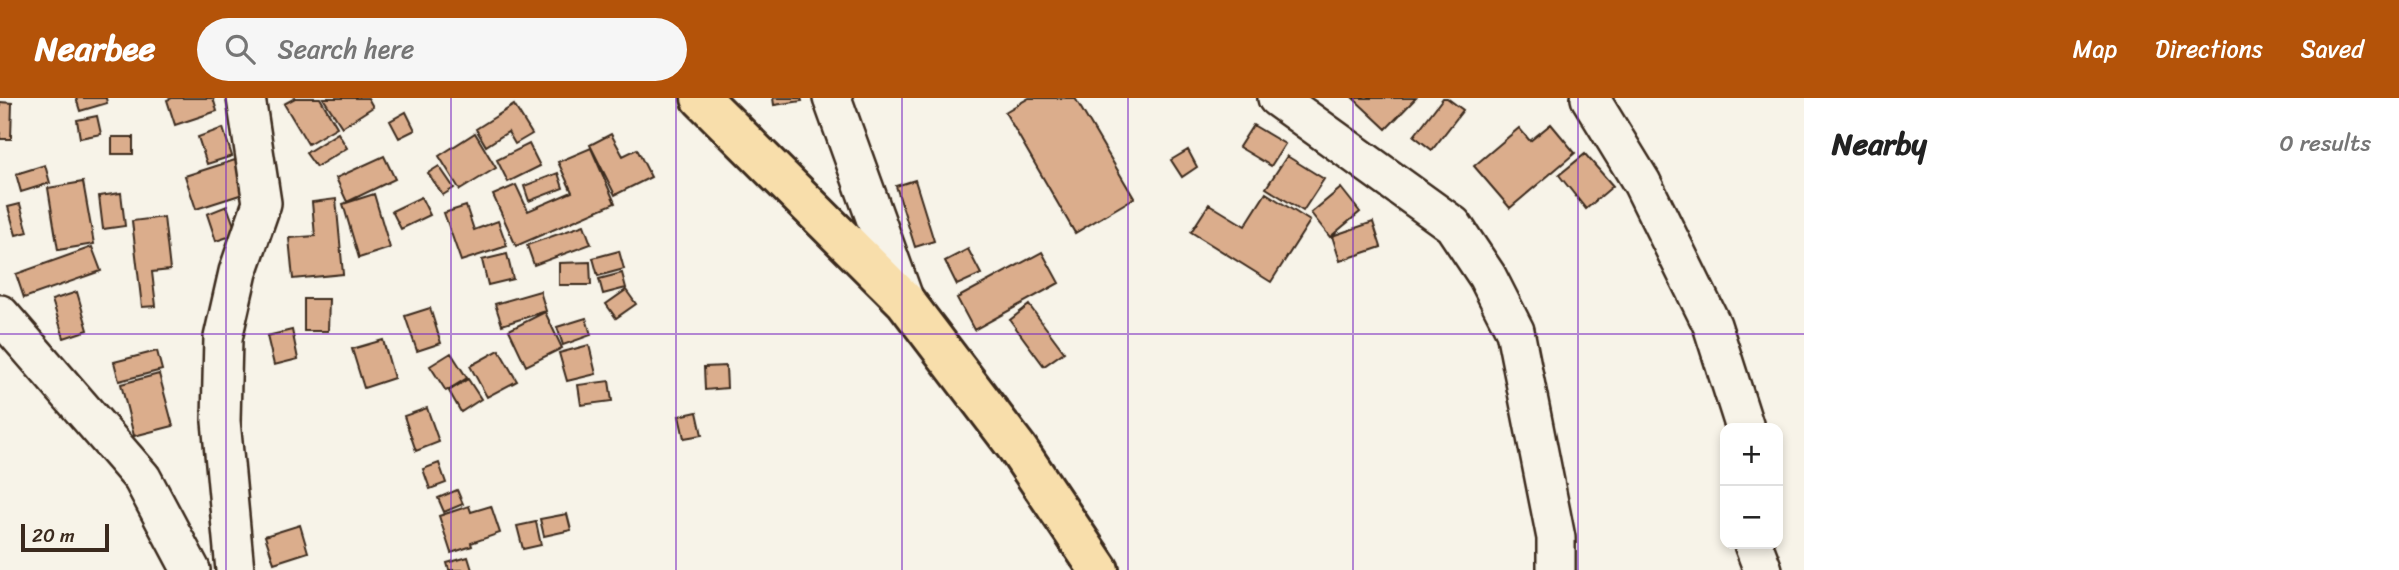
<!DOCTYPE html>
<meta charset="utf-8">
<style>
:root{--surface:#fff;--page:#f6f6f6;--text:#222;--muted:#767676;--line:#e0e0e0;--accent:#b45309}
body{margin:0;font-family:Sriracha,sans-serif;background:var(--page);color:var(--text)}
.controls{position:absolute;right:21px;bottom:21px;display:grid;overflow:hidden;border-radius:14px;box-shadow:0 4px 10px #0003}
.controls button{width:63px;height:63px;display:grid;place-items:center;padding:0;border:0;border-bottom:2px solid var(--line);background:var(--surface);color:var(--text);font:35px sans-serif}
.scale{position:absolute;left:21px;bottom:18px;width:88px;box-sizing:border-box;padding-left:7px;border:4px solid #3b2a1e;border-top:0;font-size:19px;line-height:24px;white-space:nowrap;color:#3b2a1e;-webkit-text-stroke:5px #f7f3e8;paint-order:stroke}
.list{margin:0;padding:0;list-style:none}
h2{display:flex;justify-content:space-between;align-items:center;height:91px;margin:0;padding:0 28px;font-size:30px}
h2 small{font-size:23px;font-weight:400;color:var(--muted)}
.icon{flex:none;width:38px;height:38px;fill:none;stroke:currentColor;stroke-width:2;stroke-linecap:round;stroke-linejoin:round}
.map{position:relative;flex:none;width:1804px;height:472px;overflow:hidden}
header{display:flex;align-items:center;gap:42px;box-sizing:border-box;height:98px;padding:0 35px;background:var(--accent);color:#fff}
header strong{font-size:33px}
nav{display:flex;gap:38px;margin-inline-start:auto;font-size:24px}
.search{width:490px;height:63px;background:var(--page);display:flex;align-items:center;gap:18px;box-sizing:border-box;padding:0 24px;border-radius:38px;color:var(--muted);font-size:26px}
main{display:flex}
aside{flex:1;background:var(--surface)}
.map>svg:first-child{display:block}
.building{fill:#dbad8c;stroke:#3b2a1e;stroke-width:2}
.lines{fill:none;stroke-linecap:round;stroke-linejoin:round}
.minor-casing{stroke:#3b2a1e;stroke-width:42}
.highway-casing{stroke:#3b2a1e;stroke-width:44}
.minor{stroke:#f7f3e8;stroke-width:37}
.highway{stroke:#f8deab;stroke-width:38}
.grid{fill:none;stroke:#7b2cbf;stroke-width:2;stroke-opacity:0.55}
</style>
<header>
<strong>Nearbee</strong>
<div class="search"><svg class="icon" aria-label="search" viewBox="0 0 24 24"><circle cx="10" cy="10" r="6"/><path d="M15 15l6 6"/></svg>Search here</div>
<nav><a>Map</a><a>Directions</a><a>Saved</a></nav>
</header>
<main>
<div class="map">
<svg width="1804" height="472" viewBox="0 0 1804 472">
<rect width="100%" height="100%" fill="#f7f3e8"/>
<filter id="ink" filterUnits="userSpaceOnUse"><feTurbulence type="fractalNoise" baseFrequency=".0143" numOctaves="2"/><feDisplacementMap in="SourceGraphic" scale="14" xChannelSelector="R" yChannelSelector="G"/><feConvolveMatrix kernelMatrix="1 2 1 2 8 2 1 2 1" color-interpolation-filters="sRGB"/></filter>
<g filter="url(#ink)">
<path class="building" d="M 76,0 L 106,0 L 107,5 L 80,13 Z
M 172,0 L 213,0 L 217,13 L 175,27 L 167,2 Z
M 295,0 L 320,0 L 337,29 L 308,46 L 284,6 Z
M 323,0 L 368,0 L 373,9 L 342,29 Z
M 773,0 L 801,0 L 802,3 L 774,7 Z
M 1029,0 L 1075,0 L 1134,100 L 1075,135 L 1005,14 Z
M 1353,0 L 1416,0 L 1386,31 Z
M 1443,0 L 1447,0 L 1463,12 L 1432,52 L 1414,38 Z
M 0,4 L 12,5 L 11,41 L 0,41 Z
M 514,7 L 532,36 L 515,46 L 508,34 L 486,48 L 476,31 Z
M 406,14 L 415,32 L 399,40 L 390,23 Z
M 97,18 L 101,36 L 80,40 L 77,22 Z
M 1551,26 L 1575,55 L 1510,110 L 1474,68 L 1519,30 L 1530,43 Z
M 1253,27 L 1285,46 L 1271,68 L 1239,49 Z
M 223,30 L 232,58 L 207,66 L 198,39 Z
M 338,35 L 347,50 L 316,69 L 306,55 Z
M 475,35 L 496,70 L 460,92 L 439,58 Z
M 611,36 L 623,58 L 637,51 L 651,79 L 615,97 L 590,47 Z
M 112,39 L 133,39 L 133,56 L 112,56 Z
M 529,46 L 540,68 L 508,84 L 497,62 Z
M 591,50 L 615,105 L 516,148 L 493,97 L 516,87 L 528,113 L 572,94 L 558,64 Z
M 1188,52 L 1197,69 L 1182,79 L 1171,62 Z
M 1585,56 L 1613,88 L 1586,111 L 1559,77 Z
M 384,58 L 395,81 L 347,104 L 336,80 Z
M 1287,58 L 1324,81 L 1303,113 L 1266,90 Z
M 235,62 L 246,95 L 196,111 L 185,78 Z
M 45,67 L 50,85 L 21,94 L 16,76 Z
M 439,68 L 454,90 L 443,97 L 428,75 Z
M 558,75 L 563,90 L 529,103 L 524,88 Z
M 915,82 L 934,143 L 915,149 L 896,88 Z
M 83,84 L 94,146 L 58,152 L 48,90 Z
M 1341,90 L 1360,114 L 1330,139 L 1311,115 Z
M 121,95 L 125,128 L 103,131 L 99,98 Z
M 1266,95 L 1310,123 L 1271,184 L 1191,134 L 1209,106 L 1245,128 Z
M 374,96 L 390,150 L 359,160 L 343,106 Z
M 421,99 L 430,117 L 401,131 L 392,113 Z
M 336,101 L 343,176 L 293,181 L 289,140 L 315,138 L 312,104 Z
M 20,106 L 28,134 L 16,137 L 8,109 Z
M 227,108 L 237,136 L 216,143 L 207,116 Z
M 466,108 L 474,132 L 498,123 L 507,148 L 461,163 L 444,115 Z
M 164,119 L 170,172 L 152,174 L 156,208 L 142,209 L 132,123 Z
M 1373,124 L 1381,149 L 1340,163 L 1332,138 Z
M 584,127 L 591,146 L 534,167 L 527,147 Z
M 92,149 L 101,173 L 24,200 L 16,176 Z
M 968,151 L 981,176 L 957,187 L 945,163 Z
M 619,153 L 624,171 L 598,178 L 593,160 Z
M 1042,154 L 1059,185 L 974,232 L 957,200 Z
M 507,156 L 513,181 L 488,187 L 482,162 Z
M 590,164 L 591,187 L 559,187 L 559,165 Z
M 622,175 L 626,190 L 603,196 L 599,181 Z
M 626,192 L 636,206 L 616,220 L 606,206 Z
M 540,193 L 546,213 L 502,227 L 495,206 Z
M 77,194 L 88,232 L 64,240 L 52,202 Z
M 304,201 L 329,201 L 328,233 L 304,233 Z
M 1029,207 L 1064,254 L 1044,268 L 1010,222 Z
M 430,210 L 441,245 L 417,253 L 405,218 Z
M 545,214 L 562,250 L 526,268 L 509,232 Z
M 586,220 L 591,237 L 563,247 L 557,229 Z
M 292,232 L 298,261 L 274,267 L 267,238 Z
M 383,242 L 394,280 L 364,290 L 352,251 Z
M 589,247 L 596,276 L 567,283 L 559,255 Z
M 499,252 L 517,283 L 487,299 L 470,268 Z
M 157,253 L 162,272 L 119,283 L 114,264 Z
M 451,255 L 467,280 L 446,293 L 430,268 Z
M 726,268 L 727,290 L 705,292 L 704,269 Z
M 159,276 L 173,328 L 134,338 L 121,286 Z
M 468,281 L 481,301 L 461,314 L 449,293 Z
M 609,283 L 612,303 L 581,307 L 578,287 Z
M 427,310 L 439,344 L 416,353 L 404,318 Z
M 697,314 L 702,337 L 684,340 L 679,318 Z
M 439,365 L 446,385 L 430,391 L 423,371 Z
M 457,392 L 463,406 L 444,414 L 438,400 Z
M 469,408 L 471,414 L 491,408 L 500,435 L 471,445 L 472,448 L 451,455 L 439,418 Z
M 567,416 L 571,432 L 544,438 L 540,421 Z
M 536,424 L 541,447 L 523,451 L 517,428 Z
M 300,427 L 308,454 L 274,465 L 265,438 Z
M 468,459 L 472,472 L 449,472 L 447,465 Z"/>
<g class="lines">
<g class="minor-casing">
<path id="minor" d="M 832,0 L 905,203
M 1277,0 L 1453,127 L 1487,178 L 1515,233 L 1556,440 L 1556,472
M 1590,0 L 1642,85 L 1712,227 L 1745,330
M 0,216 L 142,380 L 191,472
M 1753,446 L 1763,472
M 235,472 L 221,323 L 223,240 L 238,174 L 262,105 L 246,0"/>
</g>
<g class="highway-casing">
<path id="highway" d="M 701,0 L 905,203 L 1017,350 L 1099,472"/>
</g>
<use href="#minor" class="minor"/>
<use href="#highway" class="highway"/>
</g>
</g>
<path class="grid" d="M 226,0 L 226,472M 451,0 L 451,472M 676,0 L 676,472M 902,0 L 902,472M 1128,0 L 1128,472M 1353,0 L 1353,472M 1578,0 L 1578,472M 0,236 L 1804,236"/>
</svg>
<div class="controls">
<button>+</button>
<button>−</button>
</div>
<div class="scale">20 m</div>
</div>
<aside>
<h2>Nearby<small>0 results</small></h2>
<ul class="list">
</ul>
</aside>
</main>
